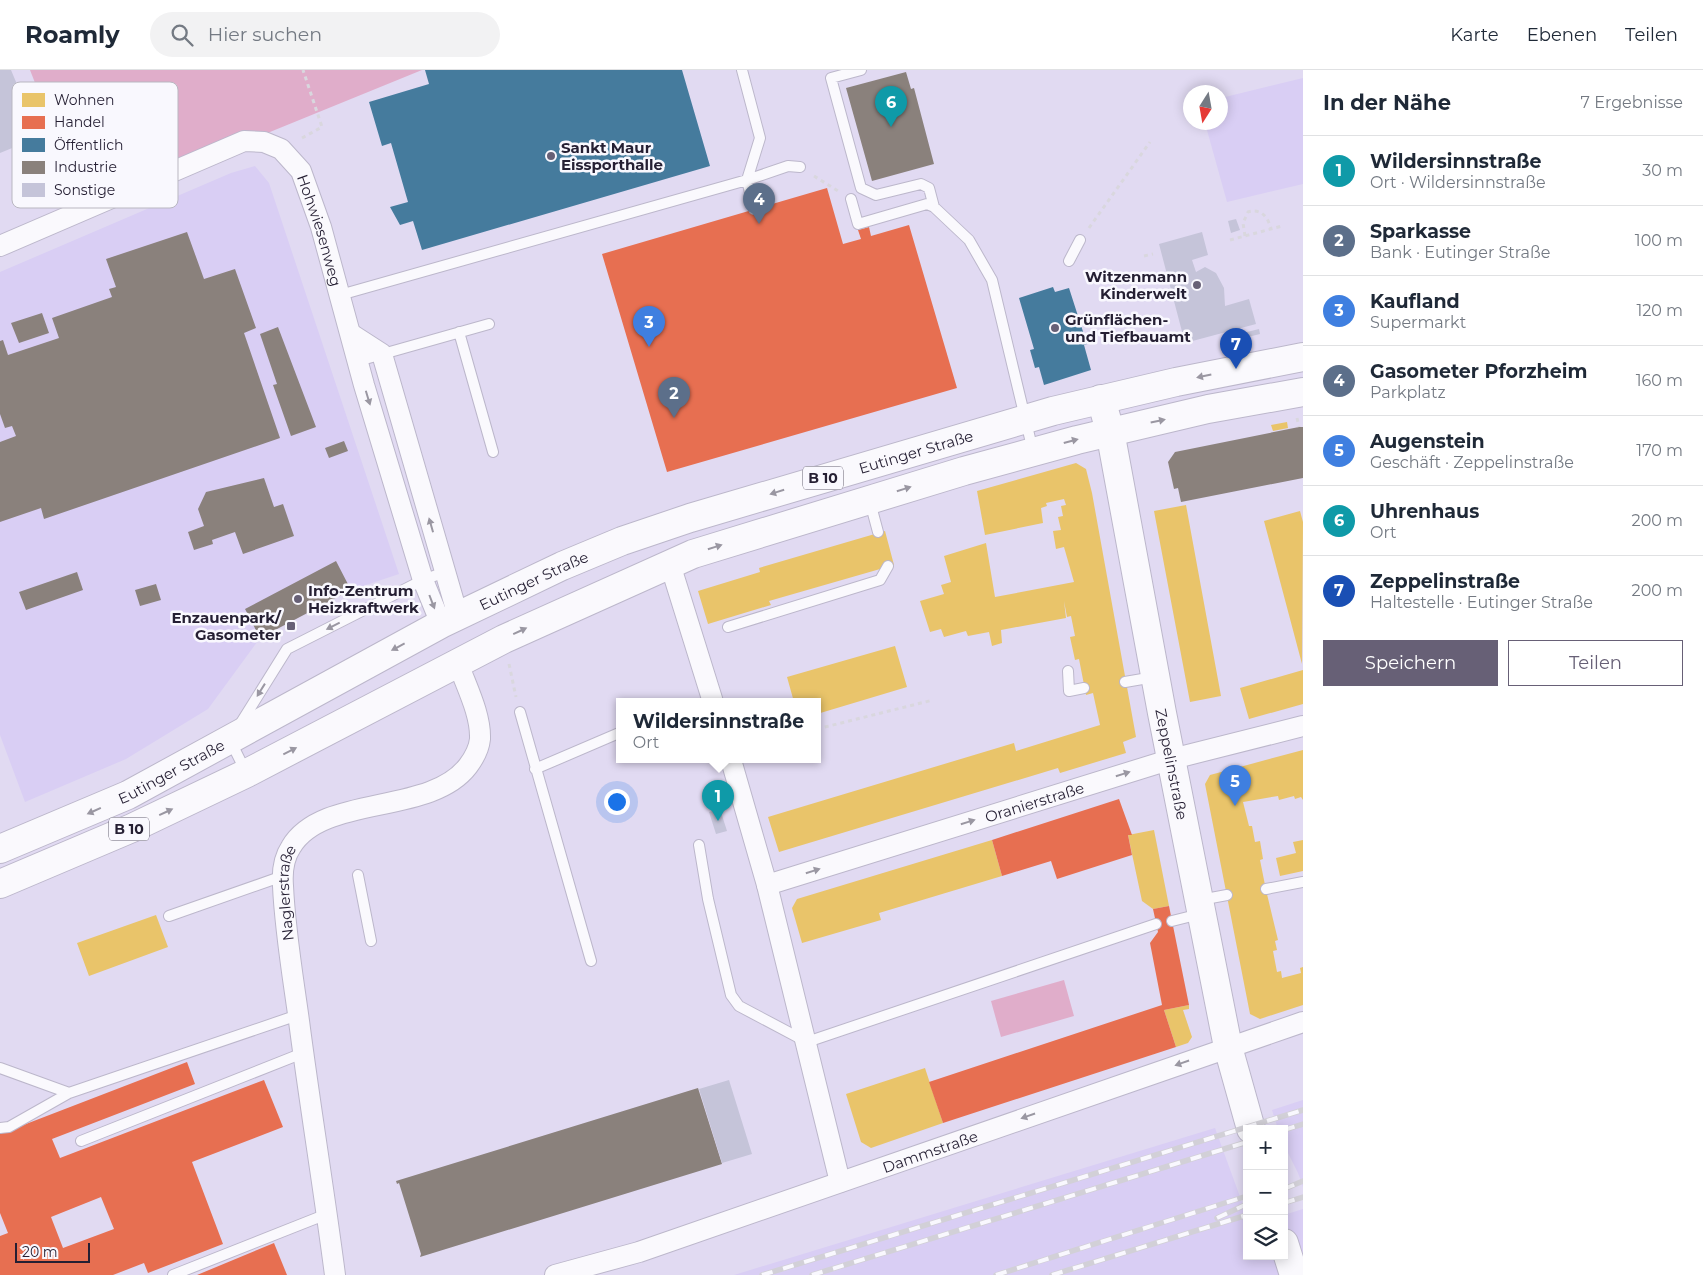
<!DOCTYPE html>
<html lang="de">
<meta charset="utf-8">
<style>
:root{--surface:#fff;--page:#f2f2f3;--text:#1f2937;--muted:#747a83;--line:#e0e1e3;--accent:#676076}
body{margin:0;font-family:Montserrat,sans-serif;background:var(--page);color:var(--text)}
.controls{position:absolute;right:15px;bottom:15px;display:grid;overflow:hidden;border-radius:0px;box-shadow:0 2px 12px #0003}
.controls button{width:45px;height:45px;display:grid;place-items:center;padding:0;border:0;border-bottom:1px solid var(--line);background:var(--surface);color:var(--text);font:25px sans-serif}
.compass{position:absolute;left:1183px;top:15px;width:45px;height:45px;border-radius:50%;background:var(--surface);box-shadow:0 2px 12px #0003;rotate:191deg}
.scale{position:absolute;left:15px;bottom:12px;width:75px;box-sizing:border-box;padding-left:5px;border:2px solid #251f33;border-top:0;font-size:14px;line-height:18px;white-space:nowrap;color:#251f33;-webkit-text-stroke:4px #f9f8fe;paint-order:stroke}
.you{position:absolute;left:616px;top:731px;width:18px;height:18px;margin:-12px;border:4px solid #fff;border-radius:50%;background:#1a73e8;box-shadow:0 0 0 8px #1a73e833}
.badge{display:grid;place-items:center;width:32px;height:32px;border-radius:50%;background:var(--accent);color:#fff;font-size:16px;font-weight:700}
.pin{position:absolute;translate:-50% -41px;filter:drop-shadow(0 1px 2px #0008)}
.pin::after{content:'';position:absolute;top:26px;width:18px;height:15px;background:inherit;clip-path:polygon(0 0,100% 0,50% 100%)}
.popup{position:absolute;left:616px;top:628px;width:205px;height:65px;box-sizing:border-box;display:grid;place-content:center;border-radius:0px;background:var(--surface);filter:drop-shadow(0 1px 4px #0005);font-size:16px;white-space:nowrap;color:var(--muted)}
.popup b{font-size:19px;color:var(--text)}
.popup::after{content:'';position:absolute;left:50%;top:100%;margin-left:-10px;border:10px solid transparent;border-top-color:var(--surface)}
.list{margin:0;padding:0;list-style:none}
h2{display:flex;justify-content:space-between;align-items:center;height:65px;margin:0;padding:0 20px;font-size:21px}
h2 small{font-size:16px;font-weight:400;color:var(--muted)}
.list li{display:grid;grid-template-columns:32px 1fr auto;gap:15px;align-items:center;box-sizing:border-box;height:70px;padding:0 20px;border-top:1px solid var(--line)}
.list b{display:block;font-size:19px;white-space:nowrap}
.list p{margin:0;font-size:16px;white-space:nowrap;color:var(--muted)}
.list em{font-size:16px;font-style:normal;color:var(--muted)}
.actions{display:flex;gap:10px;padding:15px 20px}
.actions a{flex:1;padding:11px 0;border:1px solid var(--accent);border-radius:0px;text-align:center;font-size:18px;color:var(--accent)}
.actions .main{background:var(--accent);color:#fff}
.icon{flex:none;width:28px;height:28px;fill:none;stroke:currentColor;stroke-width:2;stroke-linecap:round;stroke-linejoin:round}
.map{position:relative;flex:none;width:1303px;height:1205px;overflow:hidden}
header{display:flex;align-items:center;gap:30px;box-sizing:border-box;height:70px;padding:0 25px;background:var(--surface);border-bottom:1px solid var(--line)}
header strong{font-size:24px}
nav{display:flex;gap:28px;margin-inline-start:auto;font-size:18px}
.search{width:350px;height:45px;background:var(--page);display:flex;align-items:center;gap:12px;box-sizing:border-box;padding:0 18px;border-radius:28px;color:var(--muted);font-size:19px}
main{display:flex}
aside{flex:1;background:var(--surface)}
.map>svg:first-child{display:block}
.built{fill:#d9cef4}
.green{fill:#e0adca}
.homes{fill:#e9c46a}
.shops{fill:#e76f51;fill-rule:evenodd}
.public{fill:#457b9d}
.industry{fill:#8a817c}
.building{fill:#c5c4d9}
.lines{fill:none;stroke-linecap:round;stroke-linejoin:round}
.service-casing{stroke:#bcb7cb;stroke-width:12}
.minor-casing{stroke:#bcb7cb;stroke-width:22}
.secondary-casing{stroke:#bcb7cb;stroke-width:30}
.primary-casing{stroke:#bcb7cb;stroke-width:30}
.path{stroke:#d9d7de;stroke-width:3;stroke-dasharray:4 4;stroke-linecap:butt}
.service{stroke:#faf9fd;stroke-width:10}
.minor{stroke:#faf9fd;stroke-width:20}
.secondary{stroke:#faf9fd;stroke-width:28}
.primary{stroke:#faf9fd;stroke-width:28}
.rail-casing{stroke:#d2d0d7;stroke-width:5.5}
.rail{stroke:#f9f8fe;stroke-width:4;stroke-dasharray:11;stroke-linecap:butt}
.oneway{fill:#9a97a2}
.poi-dot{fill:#676076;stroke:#f9f8fe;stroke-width:2}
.labels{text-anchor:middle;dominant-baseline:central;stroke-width:5;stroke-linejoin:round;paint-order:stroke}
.shield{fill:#f9f8fe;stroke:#656070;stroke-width:1}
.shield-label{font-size:14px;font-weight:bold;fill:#251f33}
.poi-label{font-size:15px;font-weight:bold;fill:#251f33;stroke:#f9f8fe;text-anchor:start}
.street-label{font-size:15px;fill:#251f33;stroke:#f9f8fe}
.key{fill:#f9f8fe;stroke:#b9b7c1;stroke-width:1}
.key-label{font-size:14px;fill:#251f33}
</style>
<header>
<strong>Roamly</strong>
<div class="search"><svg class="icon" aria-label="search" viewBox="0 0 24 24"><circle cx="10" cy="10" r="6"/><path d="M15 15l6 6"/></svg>Hier suchen</div>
<nav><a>Karte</a><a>Ebenen</a><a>Teilen</a></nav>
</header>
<main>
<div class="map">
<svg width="1303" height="1205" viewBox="0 0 1303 1205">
<rect width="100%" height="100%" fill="#e1daf2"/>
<path class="built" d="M 1303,8 L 1303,114 L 1227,132 L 1205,53 L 1220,52 L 1221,28 Z
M 255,96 L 269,113 L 399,504 L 351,520 L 260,568 L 208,639 L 126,689 L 25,732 L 0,665 L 0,202 L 231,103 Z
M 1303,1030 L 1303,1117 L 1298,1103 L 1284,1075 L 1284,1059 L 1278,1059 L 1272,1040 Z
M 1215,1058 L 1247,1146 L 1247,1186 L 1284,1186 L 1284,1145 L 1303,1139 L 1303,1205 L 734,1205 Z"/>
<path class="green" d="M 30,0 L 422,0 L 84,138 Z
M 1064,910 L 1074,946 L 1001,967 L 991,931 Z"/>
<path class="homes" d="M 1287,352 L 1288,358 L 1273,361 L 1271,355 Z
M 1076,393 L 1086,399 L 1092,423 L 1136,667 L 1123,672 L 1126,683 L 1060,703 L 1058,698 L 779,782 L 768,747 L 1014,673 L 1016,681 L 1100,655 L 1093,623 L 1086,625 L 1079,589 L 1075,590 L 1070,567 L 1075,566 L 1071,546 L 1067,547 L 1064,531 L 1066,548 L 1001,560 L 1002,573 L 992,576 L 989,562 L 968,566 L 966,561 L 944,567 L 941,559 L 930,562 L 920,531 L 944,524 L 941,515 L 951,512 L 944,486 L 986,473 L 995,527 L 1074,512 L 1064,477 L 1056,479 L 1053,461 L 1061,460 L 1058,447 L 1063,446 L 1061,436 L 1066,435 L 1064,429 L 1046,433 L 1047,436 L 1041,438 L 1043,453 L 985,465 L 977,421 Z
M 1186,435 L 1221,626 L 1190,632 L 1154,441 Z
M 1300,441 L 1303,452 L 1302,594 L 1264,451 Z
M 885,461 L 894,495 L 769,531 L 771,535 L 708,554 L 698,521 L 760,502 L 759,498 Z
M 895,576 L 907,617 L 817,644 L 817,632 L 794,632 L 787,607 Z
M 1303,600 L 1303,634 L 1249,649 L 1240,618 Z
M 1303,680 L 1303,730 L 1301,727 L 1295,729 L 1294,726 L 1279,730 L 1278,726 L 1243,732 L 1249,756 L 1252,756 L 1255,772 L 1260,771 L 1263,789 L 1260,790 L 1266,820 L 1278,870 L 1275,871 L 1277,880 L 1273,881 L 1277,902 L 1281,901 L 1282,908 L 1301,903 L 1300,898 L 1303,897 L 1303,935 L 1260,949 L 1250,944 L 1205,714 L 1210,705 Z
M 1154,760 L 1169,836 L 1153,839 L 1142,831 L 1128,765 Z
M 992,770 L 1002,806 L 879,843 L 881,850 L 802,873 L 792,838 L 797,829 Z
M 1303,770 L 1303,801 L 1280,806 L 1276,788 L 1296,783 L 1293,772 Z
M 156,845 L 168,877 L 89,906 L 77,873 Z
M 1189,935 L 1189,939 L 1183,940 L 1192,967 L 1188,973 L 1176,977 L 1164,940 Z
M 925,998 L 943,1053 L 871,1078 L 861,1072 L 846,1024 Z"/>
<path class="shops" d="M 827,118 L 843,174 L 861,169 L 858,160 L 869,157 L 871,166 L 909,155 L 957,318 L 667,402 L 602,184 Z
M 1119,729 L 1132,765 L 1128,765 L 1132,785 L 1057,809 L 1051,791 L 1002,806 L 992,770 Z
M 1169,836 L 1189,935 L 1164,940 L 1176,977 L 943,1053 L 929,1012 L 1162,935 L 1150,873 L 1158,862 L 1153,839 Z
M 187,992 L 195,1014 L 52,1069 L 60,1088 L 264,1010 L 283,1057 L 192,1092 L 223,1174 L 148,1203 L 144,1193 L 113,1205 L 0,1205 L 0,1166 L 8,1163 L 0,1143 L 0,1064 ZM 101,1127 L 114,1159 L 63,1178 L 51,1147 Z
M 274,1173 L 287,1205 L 197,1205 Z"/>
<path class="public" d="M 425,0 L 682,0 L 710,96 L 422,180 L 413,151 L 400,155 L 390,137 L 408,132 L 391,73 L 382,76 L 369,32 L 429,14 Z
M 1053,217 L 1055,222 L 1069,218 L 1087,274 L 1084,275 L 1091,300 L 1044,315 L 1039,297 L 1035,298 L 1030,280 L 1034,279 L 1019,228 Z"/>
<path class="industry" d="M 906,2 L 911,19 L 914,18 L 934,94 L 872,111 L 846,18 Z
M 187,162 L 204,209 L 235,199 L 256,258 L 244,263 L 280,368 L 44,449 L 41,438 L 0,452 L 0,372 L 16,366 L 12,356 L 5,358 L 0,344 L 0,271 L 3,270 L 8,285 L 59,268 L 52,248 L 112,227 L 109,219 L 116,217 L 106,189 Z
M 42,243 L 49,263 L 19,273 L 11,253 Z
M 278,257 L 316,357 L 291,366 L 273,315 L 277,314 L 260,264 Z
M 1299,357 L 1303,357 L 1303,408 L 1181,432 L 1178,418 L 1174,419 L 1168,392 L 1175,382 Z
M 344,371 L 348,381 L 329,388 L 325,378 Z
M 264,408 L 274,437 L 283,434 L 294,466 L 243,484 L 235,462 L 212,470 L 213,474 L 194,480 L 188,462 L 204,456 L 198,439 L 206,422 Z
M 336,491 L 351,520 L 260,568 L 245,539 Z
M 77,502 L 83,520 L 26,540 L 19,522 Z
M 156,514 L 161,530 L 140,536 L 135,520 Z
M 698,1018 L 722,1094 L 420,1187 L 421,1184 L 399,1113 L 397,1114 L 396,1111 Z"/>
<path class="building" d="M 0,0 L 11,0 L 39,67 L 0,83 Z
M 1236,149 L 1240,160 L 1231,163 L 1228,151 Z
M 1202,162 L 1208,185 L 1192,190 L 1196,202 L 1205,197 L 1216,203 L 1224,218 L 1225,236 L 1249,229 L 1256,254 L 1185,273 L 1159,174 Z
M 1259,259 L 1260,264 L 1244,268 L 1243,263 Z
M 720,739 L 727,761 L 716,764 L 709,742 Z
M 729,1010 L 752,1084 L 722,1093 L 699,1019 Z"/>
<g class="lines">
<g class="service-casing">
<path id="service" d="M 742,0 L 760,68 L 747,110 L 754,139
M 861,0 L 831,8 L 861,118 L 876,125 L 921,114 L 929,118 L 934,137
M 851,129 L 858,154 L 927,134 L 934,137 L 969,170 L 992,210 L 1033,381
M 1069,191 L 1080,170
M 340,225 L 747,110 L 788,96 L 800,97
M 459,262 L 493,382
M 358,291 L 489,254
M 870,432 L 878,462
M 728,557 L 880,510 L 888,496
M 1068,601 L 1069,621 L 1084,618
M 1125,612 L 1154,607
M 520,642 L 591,891
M 239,656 L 287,579 L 423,510 L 445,502
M 230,670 L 246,702
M 535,699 L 619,663
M 699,775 L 708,829 L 731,925 L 739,936 L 807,972 L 1156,854
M 358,805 L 371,871
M 1266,819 L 1303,812
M 1200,830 L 1227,825
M 169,846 L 283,806
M 1172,851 L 1200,844
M 0,998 L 69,1023 L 298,945
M 0,1058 L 9,1057 L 69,1023
M 81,1071 L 303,983
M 173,1205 L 327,1144"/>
</g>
<g class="minor-casing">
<g id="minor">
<path id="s1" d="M 0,176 L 244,71 L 264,72 L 281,79 L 301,101 L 321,157 L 364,315 L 423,510 L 441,554"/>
<path d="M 351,264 L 382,284 L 458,546"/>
<path d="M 670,494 L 713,632"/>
<path d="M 731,690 L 767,815 L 840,1112"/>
<path id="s2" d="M 767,815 L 1172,689 L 1303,656"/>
<path id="s3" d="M 335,1205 C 324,1120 310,1036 299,951 C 293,907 285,861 283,816 C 282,803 283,789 291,777 C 322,724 430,746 468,696 C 474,688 479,679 480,669 C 481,644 466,616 458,593"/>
<path id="s4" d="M 555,1205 L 639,1182 L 1303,952"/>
</g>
</g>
<g class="secondary-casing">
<g id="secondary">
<path id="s5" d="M 1101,329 L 1110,361 L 1162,643 L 1228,977 L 1251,1059"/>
<path d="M 1284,1173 L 1294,1205"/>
</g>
</g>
<g class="primary-casing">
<g id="primary">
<path id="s6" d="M 0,779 L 128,725 L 441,554 L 562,496 L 622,471 L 690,448 L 1053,341 L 1176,312 L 1303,287"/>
<path d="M 0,814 L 132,758 L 247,703 L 504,569 L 693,484 L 964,401 L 1077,370 L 1208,339 L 1303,322"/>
</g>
</g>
<path class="path" d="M 302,68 L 322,57 L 303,0
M 814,106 L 838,121
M 1089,158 L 1150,72
M 1245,166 L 1243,153 L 1248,142 C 1261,138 1268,147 1271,159
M 1230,170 L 1282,156
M 1144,186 L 1153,184
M 1228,261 L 1232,273 L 1230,274
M 1297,348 L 1299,357
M 509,594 L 516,627
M 817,659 L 933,630"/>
<use href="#service" class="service"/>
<use href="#minor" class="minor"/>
<use href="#secondary" class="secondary"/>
<use href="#primary" class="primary"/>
<g class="rail-casing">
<path id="rail" d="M 1284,1060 L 1303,1054
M 1284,1119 L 1303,1111
M 1284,1133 L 1303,1127
M 1217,1148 L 1247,1134
M 762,1205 L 1303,1040
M 812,1205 L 1247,1072
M 996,1205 L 1247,1126
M 1052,1205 L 1247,1145"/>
</g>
<use href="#rail" class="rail"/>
</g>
<defs><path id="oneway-solid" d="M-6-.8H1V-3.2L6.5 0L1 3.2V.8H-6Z" transform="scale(1.25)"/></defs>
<g class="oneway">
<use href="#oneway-solid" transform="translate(1204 306) rotate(168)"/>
<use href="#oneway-solid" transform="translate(368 328) rotate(73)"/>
<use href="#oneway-solid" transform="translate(1158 351) rotate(-12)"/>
<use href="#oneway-solid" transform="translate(1071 371) rotate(-15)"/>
<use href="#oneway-solid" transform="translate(904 419) rotate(-17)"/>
<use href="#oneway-solid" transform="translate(777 422) rotate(163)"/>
<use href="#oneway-solid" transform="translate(431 455) rotate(-106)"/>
<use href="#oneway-solid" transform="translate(715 477) rotate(-18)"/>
<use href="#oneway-solid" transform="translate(432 532) rotate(69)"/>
<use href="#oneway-solid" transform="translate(333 556) rotate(153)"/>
<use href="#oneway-solid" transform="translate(520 561) rotate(-25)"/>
<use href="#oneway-solid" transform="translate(398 577) rotate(152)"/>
<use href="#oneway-solid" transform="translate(261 620) rotate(122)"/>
<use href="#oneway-solid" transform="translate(290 681) rotate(-27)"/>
<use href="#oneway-solid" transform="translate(1123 704) rotate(-17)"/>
<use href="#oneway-solid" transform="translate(94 741) rotate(156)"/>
<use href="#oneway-solid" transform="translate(166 742) rotate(-25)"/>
<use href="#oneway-solid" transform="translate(968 752) rotate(-17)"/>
<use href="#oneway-solid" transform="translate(813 801) rotate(-17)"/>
<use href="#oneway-solid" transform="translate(1182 993) rotate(161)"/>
<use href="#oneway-solid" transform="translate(1028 1046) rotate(161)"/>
</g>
<g class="poi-dot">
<circle cx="551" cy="86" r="5"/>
<circle cx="1197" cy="215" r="5"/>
<circle cx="1055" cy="258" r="5"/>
<circle cx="298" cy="529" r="5"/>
<rect x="286" y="551" width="10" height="10" rx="2.5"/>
</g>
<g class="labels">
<g class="shield">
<rect x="803" y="396.5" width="40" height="23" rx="4"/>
<rect x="109" y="747.5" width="40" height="23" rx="4"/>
</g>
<g class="shield-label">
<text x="823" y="408">B 10</text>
<text x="129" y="759">B 10</text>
</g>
<g class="poi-label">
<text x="561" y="77">Sankt Maur<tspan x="561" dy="17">Eissporthalle</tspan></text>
<text x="1187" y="206" text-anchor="end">Witzenmann<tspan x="1187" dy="17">Kinderwelt</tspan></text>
<text x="1065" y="249">Grünflächen-<tspan x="1065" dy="17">und Tiefbauamt</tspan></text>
<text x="308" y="520">Info-Zentrum<tspan x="308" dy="17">Heizkraftwerk</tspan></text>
<text x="281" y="547" text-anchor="end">Enzauenpark/<tspan x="281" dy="17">Gasometer</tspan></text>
</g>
<g class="street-label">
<text stroke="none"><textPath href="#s1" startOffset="396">Hohwiesenweg</textPath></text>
<text stroke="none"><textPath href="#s6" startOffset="1002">Eutinger Straße</textPath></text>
<text stroke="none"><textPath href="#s6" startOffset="598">Eutinger Straße</textPath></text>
<text stroke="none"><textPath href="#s5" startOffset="372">Zeppelinstraße</textPath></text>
<text stroke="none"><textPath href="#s6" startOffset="188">Eutinger Straße</textPath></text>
<text stroke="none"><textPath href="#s2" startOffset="280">Oranierstraße</textPath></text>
<text stroke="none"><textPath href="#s3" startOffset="386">Naglerstraße</textPath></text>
<text stroke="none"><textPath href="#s4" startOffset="395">Dammstraße</textPath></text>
</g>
</g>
<rect x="12" y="12" width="166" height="126" rx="8" class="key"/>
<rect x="22" y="23" width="23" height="14" fill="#e9c46a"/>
<rect x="22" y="46" width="23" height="13" fill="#e76f51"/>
<rect x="22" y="68" width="23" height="14" fill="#457b9d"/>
<rect x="22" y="91" width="23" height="13" fill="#8a817c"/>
<rect x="22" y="113" width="23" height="14" fill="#c5c4d9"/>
<g class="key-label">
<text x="54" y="35">Wohnen</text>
<text x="54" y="57">Handel</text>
<text x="54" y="80">Öffentlich</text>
<text x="54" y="102">Industrie</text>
<text x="54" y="125">Sonstige</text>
</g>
</svg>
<div class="controls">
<button>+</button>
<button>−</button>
<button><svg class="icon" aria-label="layers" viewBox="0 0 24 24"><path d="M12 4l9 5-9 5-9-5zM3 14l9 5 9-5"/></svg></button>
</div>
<svg class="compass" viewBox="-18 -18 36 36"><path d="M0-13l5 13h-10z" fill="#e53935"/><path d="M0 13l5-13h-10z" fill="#747a83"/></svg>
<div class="scale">20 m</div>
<div class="you"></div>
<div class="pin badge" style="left:718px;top:751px;background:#0f9aa8">1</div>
<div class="popup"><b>Wildersinnstraße</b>Ort</div>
<div class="pin badge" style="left:674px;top:348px;background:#5c6f8a">2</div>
<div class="pin badge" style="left:649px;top:277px;background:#3f7fe0">3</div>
<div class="pin badge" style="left:759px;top:154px;background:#5c6f8a">4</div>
<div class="pin badge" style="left:1235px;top:736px;background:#3f7fe0">5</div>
<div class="pin badge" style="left:891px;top:57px;background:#0f9aa8">6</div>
<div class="pin badge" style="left:1236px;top:299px;background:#1a4fb4">7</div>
</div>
<aside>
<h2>In der Nähe<small>7 Ergebnisse</small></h2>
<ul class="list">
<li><span class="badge" style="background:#0f9aa8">1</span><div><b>Wildersinnstraße</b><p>Ort · Wildersinnstraße</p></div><em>30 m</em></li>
<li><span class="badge" style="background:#5c6f8a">2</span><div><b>Sparkasse</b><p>Bank · Eutinger Straße</p></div><em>100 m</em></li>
<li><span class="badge" style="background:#3f7fe0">3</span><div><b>Kaufland</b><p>Supermarkt</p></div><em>120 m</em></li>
<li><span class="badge" style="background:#5c6f8a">4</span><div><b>Gasometer Pforzheim</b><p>Parkplatz</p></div><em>160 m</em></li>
<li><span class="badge" style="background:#3f7fe0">5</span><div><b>Augenstein</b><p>Geschäft · Zeppelinstraße</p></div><em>170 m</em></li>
<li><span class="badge" style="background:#0f9aa8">6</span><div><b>Uhrenhaus</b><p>Ort</p></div><em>200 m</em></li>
<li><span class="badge" style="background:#1a4fb4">7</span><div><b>Zeppelinstraße</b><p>Haltestelle · Eutinger Straße</p></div><em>200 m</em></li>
</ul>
<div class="actions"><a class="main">Speichern</a><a>Teilen</a></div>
</aside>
</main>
